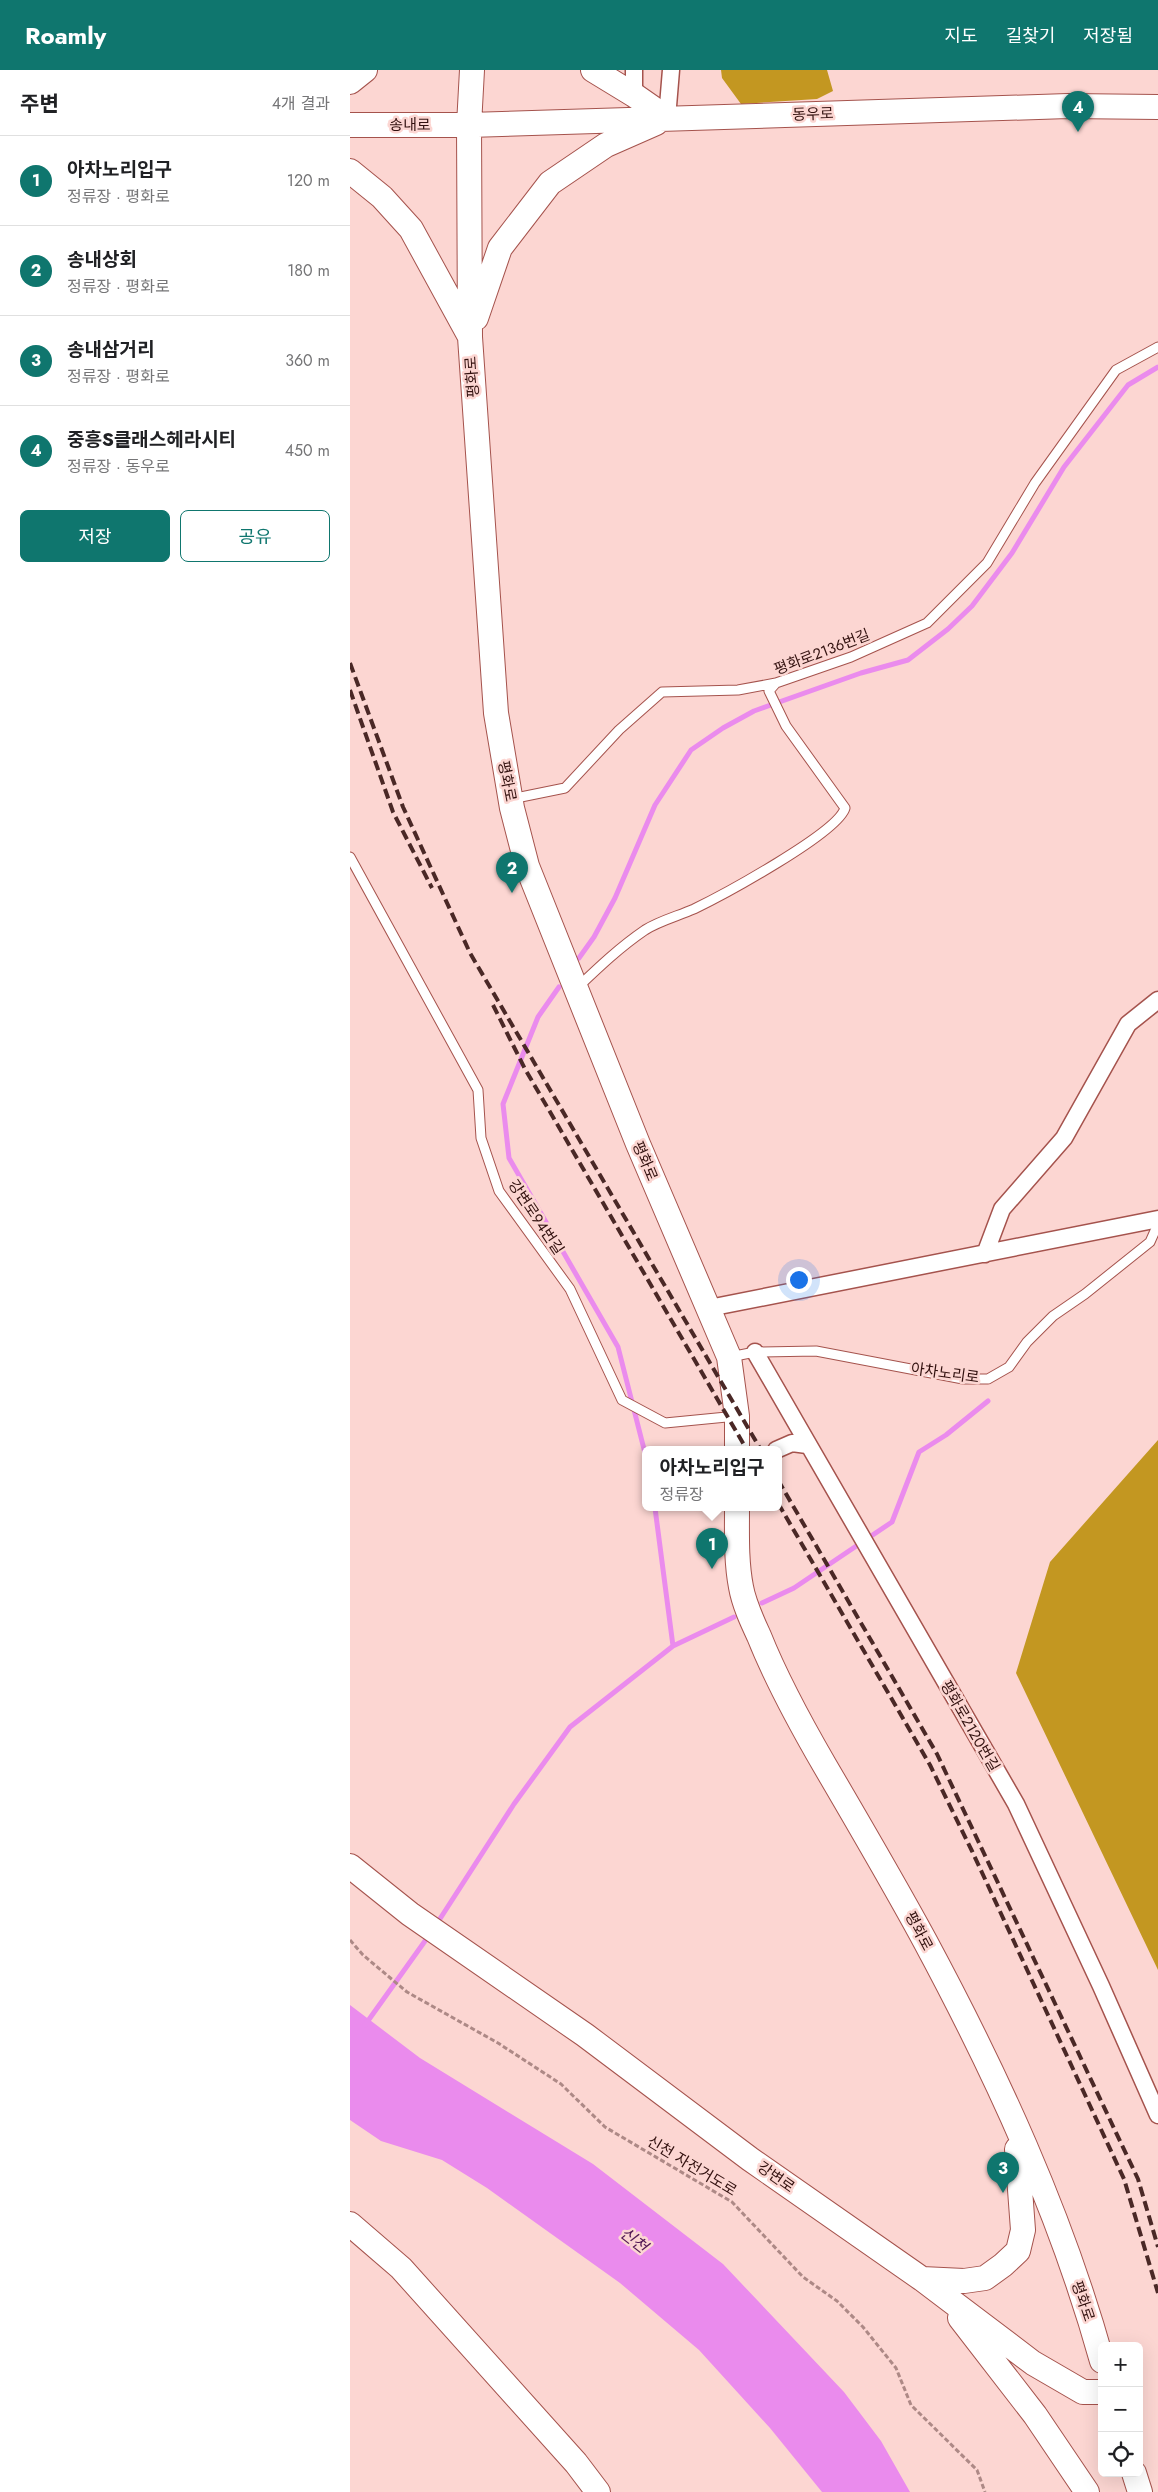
<!DOCTYPE html>
<html lang="ko">
<meta charset="utf-8">
<style>
:root{--surface:#fff;--page:#f2f2f2;--text:#202124;--muted:#757577;--line:#e0e0e0;--accent:#0f766e}
body{margin:0;font-family:Jost,"Noto Sans KR",sans-serif;background:var(--page);color:var(--text)}
.controls{position:absolute;right:15px;bottom:15px;display:grid;overflow:hidden;border-radius:8px;box-shadow:0 5px 20px #0002}
.controls button{width:45px;height:45px;display:grid;place-items:center;padding:0;border:0;border-bottom:1px solid var(--line);background:var(--surface);color:var(--text);font:25px sans-serif}
.you{position:absolute;left:448px;top:1209px;width:18px;height:18px;margin:-12px;border:4px solid #fff;border-radius:50%;background:#1a73e8;box-shadow:0 0 0 8px #1a73e833}
.badge{display:grid;place-items:center;width:32px;height:32px;border-radius:50%;background:var(--accent);color:#fff;font-size:16px;font-weight:700}
.pin{position:absolute;translate:-50% -41px;filter:drop-shadow(0 1px 2px #0008)}
.pin::after{content:'';position:absolute;top:26px;width:18px;height:15px;background:inherit;clip-path:polygon(0 0,100% 0,50% 100%)}
.popup{position:absolute;left:292px;top:1376px;width:140px;height:65px;box-sizing:border-box;display:grid;place-content:center;border-radius:8px;background:var(--surface);filter:drop-shadow(0 1px 4px #0005);font-size:16px;white-space:nowrap;color:var(--muted)}
.popup b{font-size:19px;color:var(--text)}
.popup::after{content:'';position:absolute;left:50%;top:100%;margin-left:-10px;border:10px solid transparent;border-top-color:var(--surface)}
.list{margin:0;padding:0;list-style:none}
h2{display:flex;justify-content:space-between;align-items:center;height:65px;margin:0;padding:0 20px;font-size:21px}
h2 small{font-size:16px;font-weight:400;color:var(--muted)}
.list li{display:grid;grid-template-columns:32px 1fr auto;gap:15px;align-items:center;box-sizing:border-box;height:90px;padding:0 20px;border-top:1px solid var(--line)}
.list b{display:block;font-size:19px;white-space:nowrap}
.list p{margin:0;font-size:16px;white-space:nowrap;color:var(--muted)}
.list em{font-size:16px;font-style:normal;color:var(--muted)}
.actions{display:flex;gap:10px;padding:15px 20px}
.actions a{flex:1;padding:11px 0;border:1px solid var(--accent);border-radius:8px;text-align:center;font-size:18px;color:var(--accent)}
.actions .main{background:var(--accent);color:#fff}
.icon{flex:none;width:28px;height:28px;fill:none;stroke:currentColor;stroke-width:2;stroke-linecap:round;stroke-linejoin:round}
.map{position:relative;flex:none;width:808px;height:2422px;overflow:hidden}
header{display:flex;align-items:center;gap:30px;box-sizing:border-box;height:70px;padding:0 25px;background:var(--accent);color:#fff}
header strong{font-size:24px}
nav{display:flex;gap:28px;margin-inline-start:auto;font-size:18px}
main{display:flex}
aside{flex:1;background:var(--surface)}
.map>svg:first-child{display:block}
.forest{fill:#c39721}
.water{fill:#ea8bed}
.lines{fill:none;stroke-linecap:round;stroke-linejoin:round}
.stream{stroke:#ea8bed;stroke-width:5}
.lane-casing{stroke:#a5534d;stroke-width:11}
.street-casing{stroke:#a5534d;stroke-width:19}
.secondary-casing{stroke:#a5534d;stroke-width:26}
.path{stroke:#ad8986;stroke-width:3;stroke-dasharray:5 2.5;stroke-linecap:butt}
.lane{stroke:#fff;stroke-width:9}
.street{stroke:#fff;stroke-width:16}
.secondary{stroke:#fff;stroke-width:24}
.rail{stroke:#4a2826;stroke-width:4;stroke-dasharray:10 5;stroke-linecap:butt}
.labels{text-anchor:middle;dominant-baseline:central;stroke-width:5;stroke-linejoin:round;paint-order:stroke}
.street-label{font-size:15px;fill:#32110f;stroke:#fcd6d2}
.water-label{font-size:16px;font-style:italic;fill:#511654;stroke:#fcd6d2}
</style>
<header>
<strong>Roamly</strong>
<nav><a>지도</a><a>길찾기</a><a>저장됨</a></nav>
</header>
<main>
<aside>
<h2>주변<small>4개 결과</small></h2>
<ul class="list">
<li><span class="badge">1</span><div><b>아차노리입구</b><p>정류장 · 평화로</p></div><em>120 m</em></li>
<li><span class="badge">2</span><div><b>송내상회</b><p>정류장 · 평화로</p></div><em>180 m</em></li>
<li><span class="badge">3</span><div><b>송내삼거리</b><p>정류장 · 평화로</p></div><em>360 m</em></li>
<li><span class="badge">4</span><div><b>중흥S클래스헤라시티</b><p>정류장 · 동우로</p></div><em>450 m</em></li>
</ul>
<div class="actions"><a class="main">저장</a><a>공유</a></div>
</aside>
<div class="map">
<svg width="808" height="2422" viewBox="0 0 808 2422">
<rect width="100%" height="100%" fill="#fcd6d2"/>
<path class="forest" d="M 371,0 L 477,0 L 483,21 L 467,29 L 391,34 L 372,8 Z
M 808,1370 L 808,1900 L 666,1603 L 700,1492 Z"/>
<path class="water" d="M 0,1935 L 70,1988 L 243,2094 L 373,2194 L 494,2322 L 531,2371 L 560,2422 L 472,2422 L 420,2358 L 349,2280 L 270,2213 L 137,2118 L 92,2090 L 31,2071 L 0,2050 Z"/>
<g class="lines">
<path class="stream" d="M 229,888 L 244,867 L 265,828 L 305,735 L 341,680 L 373,658 L 404,641 L 511,603 L 558,590 L 598,559 L 622,536 L 662,483 L 714,397 L 778,315 L 808,297
M 209,917 L 188,947 L 153,1034 L 159,1088 L 268,1277 L 296,1387
M 412,1533 L 444,1518 L 542,1452 L 569,1382 L 596,1365 L 638,1331
M 323,1576 L 384,1547
M 86,1855 L 164,1734 L 220,1657 L 323,1576 L 305,1438
M 15,1955 L 80,1864"/>
<g class="lane-casing">
<path id="lane" d="M 161,729 L 215,718 L 269,660 L 312,622 L 388,620 L 426,613
M 0,787 L 128,1020 L 131,1068 L 149,1121 L 220,1219 L 272,1330 L 315,1353 L 387,1346
M 228,917 C 249,897 270,877 295,860 C 309,851 328,846 344,839 C 371,826 488,763 495,738 L 436,656 L 419,621 L 426,613 L 501,587 L 577,553 L 637,493 L 685,413 L 766,300 L 808,277
M 380,1287 L 405,1282 L 466,1281 L 613,1309 L 638,1309 L 659,1297 L 677,1272 L 703,1246 L 735,1224 L 800,1172 L 808,1154"/>
</g>
<g class="street-casing">
<path id="street" d="M 284,0 L 284,25
M 317,48 L 321,0
M 635,1184 L 652,1139 L 714,1068 L 778,954 L 808,930
M 359,1238 L 808,1149
M 405,1282 L 666,1734 L 751,1916 L 808,2045
M 426,1380 L 442,1373 L 457,1375"/>
</g>
<g class="secondary-casing">
<path id="secondary" d="M 122,0 L 119,55 L 120,267 L 146,643 L 162,738 L 177,796 L 288,1074 L 379,1287 L 387,1346 L 387,1380
M 243,0 L 284,25 L 317,48
M 0,12 L 15,0
M 0,55 L 119,55 L 718,36 L 808,37
M 0,101 L 32,127 L 61,159 L 119,265
M 126,248 L 150,178 L 200,113 L 256,75 L 306,53
M 387,1438 C 387,1464 386,1491 391,1517 C 394,1534 402,1551 409,1566 C 427,1611 450,1653 475,1696 C 509,1754 543,1812 575,1871 C 647,2005 711,2144 752,2291
M 0,1796 L 60,1844 L 235,1965 L 400,2089 L 572,2209 L 683,2293 L 733,2322 L 752,2322
M 0,2154 L 51,2198 L 226,2393 L 248,2422
M 572,2209 L 614,2211 L 635,2208 L 653,2195 L 668,2181 L 673,2160 L 667,2079
M 610,2248 L 685,2345 L 737,2422
M 784,2403 L 790,2422"/>
</g>
<path class="path" d="M 0,1870 L 13,1885 L 57,1922 L 148,1973 L 211,2014 L 255,2057 L 382,2132 L 453,2207 L 487,2231 L 513,2257 L 546,2298 L 561,2335 L 627,2400 L 635,2422"/>
<use href="#lane" class="lane"/>
<use href="#street" class="street"/>
<use href="#secondary" class="secondary"/>
<path class="rail" d="M 0,593 L 53,737 L 120,883 L 411,1380
M 0,620 L 43,742 L 82,818
M 143,935 L 175,999 L 397,1380
M 428,1410 L 587,1684 L 788,2109 L 808,2177
M 428,1433 L 580,1695 L 622,1781 L 774,2109 L 808,2223"/>
</g>
<g class="labels">
<g class="street-label">
<text transform="translate(463 44) rotate(-2)">동우로</text>
<text x="60" y="55">송내로</text>
<text transform="translate(122 307) rotate(-94)">평화로</text>
<text transform="translate(472 582) rotate(-21)">평화로2136번길</text>
<text transform="translate(157 711) rotate(79)">평화로</text>
<text transform="translate(295 1091) rotate(67)">평화로</text>
<text transform="translate(186 1147) rotate(56)">강변로94번길</text>
<text transform="translate(595 1303) rotate(8)">아차노리로</text>
<text transform="translate(620 1656) rotate(60)">평화로2120번길</text>
<text transform="translate(569 1861) rotate(62)">평화로</text>
<text transform="translate(342 2096) rotate(31)">신천 자전거도로</text>
<text transform="translate(426 2107) rotate(35)">강변로</text>
<text transform="translate(733 2231) rotate(71)">평화로</text>
</g>
<g class="water-label">
<text transform="translate(284 2170) rotate(38)">신천</text>
</g>
</g>
</svg>
<div class="controls">
<button>+</button>
<button>−</button>
<button><svg class="icon" aria-label="locate" viewBox="0 0 24 24"><circle cx="12" cy="12" r="6"/><path d="M12 2v4M12 18v4M2 12h4M18 12h4"/></svg></button>
</div>
<div class="you"></div>
<div class="pin badge" style="left:362px;top:1499px">1</div>
<div class="popup"><b>아차노리입구</b>정류장</div>
<div class="pin badge" style="left:162px;top:823px">2</div>
<div class="pin badge" style="left:653px;top:2123px">3</div>
<div class="pin badge" style="left:728px;top:62px">4</div>
</div>
</main>
